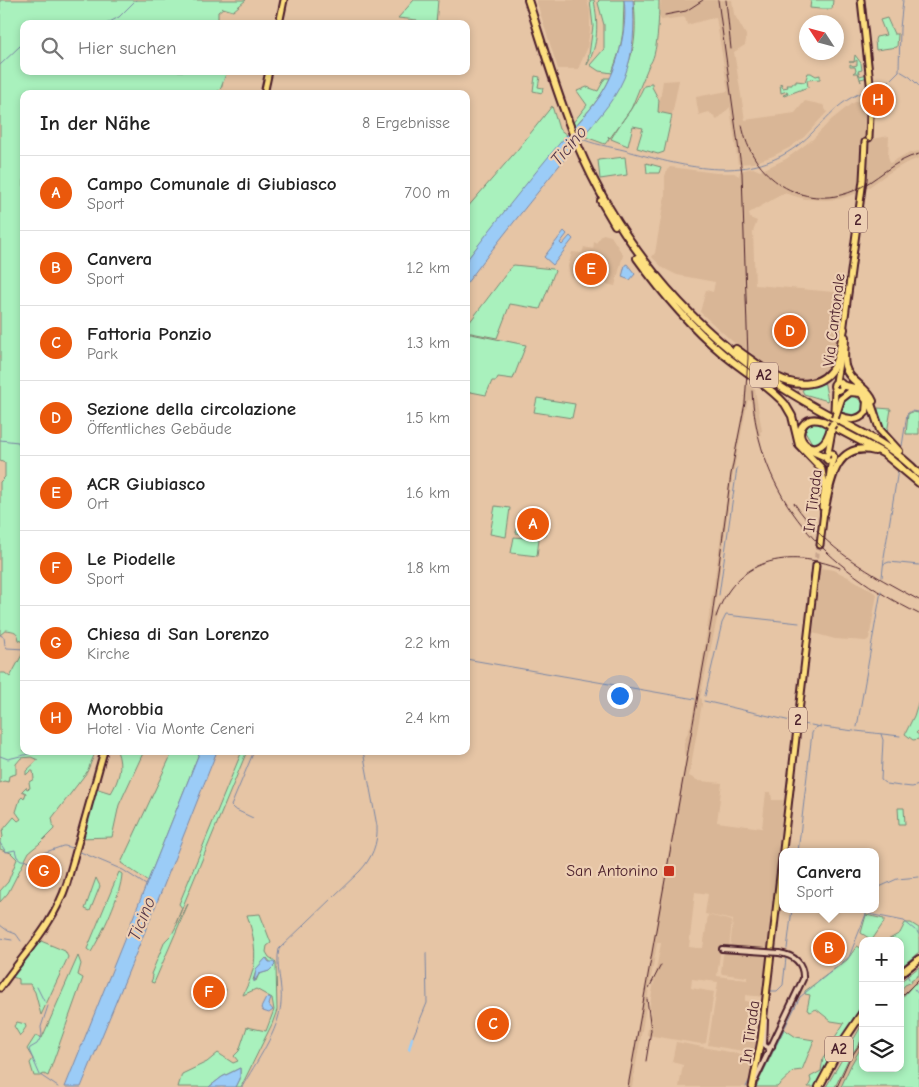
<!DOCTYPE html>
<html lang="de">
<meta charset="utf-8">
<style>
:root{--surface:#fff;--page:#f6f6f6;--text:#222;--muted:#767676;--line:#e0e0e0;--accent:#ea580c}
body{margin:0;font-family:"Comic Neue",sans-serif;background:var(--page);color:var(--text)}
.controls{position:absolute;right:15px;bottom:15px;display:grid;overflow:hidden;border-radius:10px;box-shadow:0 2px 8px #0003}
.controls button{width:45px;height:45px;display:grid;place-items:center;padding:0;border:0;border-bottom:1px solid var(--line);background:var(--surface);color:var(--text);font:25px sans-serif}
.compass{position:absolute;left:799px;top:15px;width:45px;height:45px;border-radius:50%;background:var(--surface);box-shadow:0 2px 8px #0003;rotate:306deg}
.you{position:absolute;left:619px;top:695px;width:18px;height:18px;margin:-12px;border:4px solid #fff;border-radius:50%;background:#1a73e8;box-shadow:0 0 0 8px #1a73e833}
.badge{display:grid;place-items:center;width:32px;height:32px;border-radius:50%;background:var(--accent);color:#fff;font-size:16px;font-weight:700}
.pin{position:absolute;translate:-50% -50%;border:2px solid #fff;box-shadow:0 1px 5px #0006}
.popup{position:absolute;left:779px;top:848px;width:100px;height:65px;box-sizing:border-box;display:grid;place-content:center;border-radius:10px;background:var(--surface);filter:drop-shadow(0 1px 4px #0005);font-size:16px;white-space:nowrap;color:var(--muted)}
.popup b{font-size:19px;color:var(--text)}
.popup::after{content:'';position:absolute;left:50%;top:100%;margin-left:-10px;border:10px solid transparent;border-top-color:var(--surface)}
.list{margin:0;padding:0;list-style:none}
h2{display:flex;justify-content:space-between;align-items:center;height:65px;margin:0;padding:0 20px;font-size:21px}
h2 small{font-size:16px;font-weight:400;color:var(--muted)}
.list li{display:grid;grid-template-columns:32px 1fr auto;gap:15px;align-items:center;box-sizing:border-box;height:75px;padding:0 20px;border-top:1px solid var(--line)}
.list b{display:block;font-size:19px;white-space:nowrap}
.list p{margin:0;font-size:16px;white-space:nowrap;color:var(--muted)}
.list em{font-size:16px;font-style:normal;color:var(--muted)}
.icon{flex:none;width:28px;height:28px;fill:none;stroke:currentColor;stroke-width:2;stroke-linecap:round;stroke-linejoin:round}
.map{position:relative;flex:none;width:919px;height:1087px;overflow:hidden}
.search{position:absolute;background:var(--surface);box-shadow:0 2px 8px #0003;left:20px;top:20px;width:450px;height:55px;display:flex;align-items:center;gap:12px;box-sizing:border-box;padding:0 18px;border-radius:10px;color:var(--muted);font-size:19px}
.panel{position:absolute;background:var(--surface);box-shadow:0 2px 8px #0003;left:20px;top:90px;width:450px;height:665px;border-radius:10px}
.map>svg:first-child{display:block}
.built{fill:#d9b696;fill-rule:evenodd}
.green{fill:#a9f1bd;stroke:#7a8874;fill-rule:evenodd}
.water{fill:#9bccf7;stroke:#7b87a5}
.lines{fill:none;stroke-linecap:round;stroke-linejoin:round}
.stream{stroke:#7b87a5;stroke-width:1}
.canal{stroke:#9bccf7;stroke-width:2.5}
.primary-tunnel{stroke:#c7a48d;stroke-width:5;stroke-dasharray:5 2.5;stroke-linecap:butt}
.secondary-casing{stroke:#4a1f2b;stroke-width:8}
.primary-casing{stroke:#4a1f2b;stroke-width:9}
.highway-casing{stroke:#4a1f2b;stroke-width:10}
.secondary{stroke:#edcfb3;stroke-width:4}
.primary{stroke:#fddf80;stroke-width:5}
.highway{stroke:#fddf80;stroke-width:6}
.rail{stroke:#4a1f2b;stroke-width:1}
.secondary-bridge-casing{stroke:#4a1f2b;stroke-width:8;stroke-linecap:butt}
.highway-bridge-casing{stroke:#4a1f2b;stroke-width:10;stroke-linecap:butt}
.secondary-bridge{stroke:#edcfb3;stroke-width:4}
.highway-bridge{stroke:#fddf80;stroke-width:6}
.poi-dot{fill:#c8321e;stroke:#edcfb3;stroke-width:2}
.labels{text-anchor:middle;dominant-baseline:central;stroke-width:4.5;stroke-linejoin:round;paint-order:stroke}
.shield{fill:#edcfb3;stroke:#7b5454;stroke-width:1}
.shield-label{font-size:15px;font-weight:bold;fill:#4a1f2b}
.street-label{font-size:16px;fill:#4a1f2b;stroke:#edcfb3}
.poi-label{font-size:16px;fill:#4a1f2b;stroke:#edcfb3;text-anchor:end}
.water-label{font-size:18px;font-style:italic;fill:#56394a;stroke:#edcfb3}
</style>
<div class="map">
<svg width="919" height="1087" viewBox="0 0 919 1087">
<rect width="100%" height="100%" fill="#e6c5a5"/>
<filter id="ink" filterUnits="userSpaceOnUse"><feTurbulence type="fractalNoise" baseFrequency=".02" numOctaves="2"/><feDisplacementMap in="SourceGraphic" scale="10" xChannelSelector="R" yChannelSelector="G"/><feConvolveMatrix kernelMatrix="1 2 1 2 8 2 1 2 1" color-interpolation-filters="sRGB"/></filter>
<g filter="url(#ink)">
<path class="built" d="M 536,0 L 587,0 L 590,11 L 590,30 L 587,49 L 578,69 L 558,69 Z
M 661,0 L 732,0 L 734,14 L 746,35 L 746,40 L 745,45 L 734,52 L 745,120 L 795,113 L 805,101 L 823,105 L 827,112 L 804,137 L 789,148 L 773,156 L 753,163 L 738,164 L 730,107 L 717,120 L 709,112 L 699,115 L 697,105 L 696,97 L 728,91 L 716,17 L 687,25 L 685,17 L 661,20 L 659,16 Z
M 679,80 L 672,115 L 658,113 L 663,81 Z
M 871,95 L 867,140 L 889,136 L 888,156 L 890,163 L 906,154 L 919,151 L 919,158 L 906,163 L 887,174 L 865,190 L 858,193 L 839,199 L 826,200 L 805,199 L 784,193 L 749,213 L 750,218 L 757,221 L 753,232 L 755,285 L 845,293 L 834,354 L 827,368 L 822,374 L 809,380 L 790,380 L 774,373 L 755,360 L 752,353 L 746,349 L 742,350 L 700,312 L 706,290 L 713,292 L 715,282 L 677,275 L 663,268 L 652,257 L 655,253 L 665,195 L 665,176 L 667,170 L 670,167 L 716,173 L 734,173 L 739,176 L 740,171 L 748,169 L 753,168 L 760,171 L 786,159 L 813,139 L 831,120 L 851,104 Z
M 603,234 L 611,236 L 623,255 L 615,286 L 571,277 L 568,266 L 572,252 L 582,253 L 584,247 L 593,249 L 594,242 L 596,243 Z
M 746,383 L 755,390 L 762,431 L 760,432 L 761,435 L 757,436 L 751,401 L 748,400 L 732,479 L 714,612 L 718,614 L 700,698 L 702,699 L 702,704 L 689,776 L 699,781 L 722,783 L 717,822 L 762,828 L 766,792 L 771,792 L 772,800 L 788,800 L 765,997 L 745,995 L 745,1001 L 756,1003 L 752,1029 L 756,1030 L 754,1053 L 708,1045 L 718,982 L 692,979 L 691,988 L 714,992 L 706,1043 L 701,1044 L 647,1035 L 651,1010 L 649,1009 L 661,943 L 657,943 L 632,1087 L 627,1087 L 686,755 L 684,754 L 684,743 L 691,724 L 702,663 L 732,462 L 742,415 ZM 695,892 L 708,894 L 705,914 L 733,920 L 730,950 L 725,951 L 723,955 L 721,972 L 722,974 L 747,977 L 747,980 L 717,976 L 721,947 L 729,948 L 732,921 L 708,915 L 703,948 L 697,948 L 696,957 L 697,948 L 689,947 Z
M 820,568 L 834,570 L 852,579 L 877,594 L 869,639 L 866,641 L 835,639 L 813,633 Z
M 919,975 L 919,983 L 914,984 L 900,1000 L 902,988 L 909,982 L 912,982 L 911,981 Z
M 863,1038 L 863,1044 L 851,1065 L 841,1087 L 835,1087 L 848,1060 Z
M 676,1042 L 751,1056 L 755,1061 L 752,1078 L 749,1087 L 679,1087 L 683,1065 L 672,1062 Z"/>
<path class="green" d="M 0,0 L 246,0 L 233,11 L 223,8 L 218,12 L 218,24 L 24,24 L 24,71 L 227,71 L 221,88 L 215,94 L 24,94 L 24,642 L 19,640 C 18,631 14,631 6,630 L 0,635 L 0,482 L 5,477 L 5,463 L 0,461 Z
M 414,0 L 438,0 L 436,24 L 417,24 L 417,20 L 398,18 Z
M 590,0 L 594,0 C 598,23 599,44 587,65 L 589,55 L 593,26 Z
M 599,0 L 624,0 L 624,3 L 623,31 L 620,49 L 612,73 L 599,71 L 590,65 L 604,49 L 604,25 L 598,3 Z
M 634,0 L 659,0 C 659,15 658,57 649,65 L 631,109 L 610,138 L 608,136 L 609,139 L 605,144 L 583,136 C 607,108 628,79 634,42 C 636,29 635,14 634,0 Z
M 811,0 L 833,0 L 832,9 L 820,9 L 810,8 Z
M 887,18 L 894,34 L 898,34 L 897,47 L 876,50 L 875,40 L 876,37 L 886,35 L 880,20 Z
M 855,55 L 861,63 L 862,70 L 858,71 L 860,76 L 867,74 L 865,78 L 860,79 L 861,82 L 858,73 L 853,73 L 856,71 L 855,67 L 850,67 L 850,64 L 853,66 L 857,65 L 857,60 L 854,62 L 849,62 L 854,62 Z
M 808,73 L 811,73 L 816,76 L 820,75 L 820,79 L 807,80 L 808,87 L 784,96 L 783,95 L 788,93 L 787,91 L 781,93 L 780,84 L 781,83 L 783,88 L 788,87 L 787,85 L 792,85 L 792,83 L 796,83 L 796,81 L 805,82 Z
M 535,76 L 540,77 L 538,87 L 543,88 L 542,93 L 533,91 Z
M 605,78 L 610,78 C 601,98 588,112 573,128 L 572,124 L 587,105 L 577,91 L 587,87 L 598,91 Z
M 650,83 L 652,83 L 652,87 L 659,100 L 658,112 L 672,115 L 664,152 L 658,154 L 637,148 L 643,128 L 633,126 L 628,146 L 611,139 C 621,121 635,106 644,86 L 649,85 Z
M 552,106 L 559,129 L 567,135 L 466,261 L 466,209 L 518,149 Z
M 625,157 L 627,175 L 600,179 L 598,160 Z
M 646,163 L 661,167 L 659,173 L 647,173 Z
M 514,265 L 553,269 L 555,271 L 540,309 L 510,304 L 497,338 L 466,332 L 466,327 L 512,266 Z
M 466,333 L 526,345 L 513,379 L 498,377 L 496,381 L 492,381 L 486,395 L 466,391 Z
M 824,380 L 828,401 L 804,394 L 802,390 Z
M 849,395 C 856,396 860,399 864,406 L 860,412 L 854,415 L 841,412 L 843,400 Z
M 537,398 L 575,404 L 572,418 L 534,412 Z
M 878,408 L 891,409 L 887,433 L 881,424 Z
M 912,412 L 919,413 L 919,434 L 906,434 L 908,414 Z
M 816,422 L 829,428 L 824,441 L 812,443 L 805,431 L 809,425 Z
M 495,506 L 510,508 L 506,537 L 490,534 Z
M 519,513 L 549,515 L 546,536 L 516,533 Z
M 514,537 L 539,539 L 537,556 L 511,553 Z
M 24,651 L 24,751 L 94,751 L 95,753 L 87,772 L 52,818 L 54,829 L 39,844 L 29,852 L 8,893 L 0,902 L 0,891 L 8,882 L 17,859 L 11,853 L 0,849 L 0,840 L 3,837 L 2,831 L 14,817 L 18,821 L 21,819 L 16,812 L 20,799 L 22,797 L 24,799 L 26,793 L 22,791 L 26,787 L 27,789 L 30,788 L 29,782 L 34,779 L 33,771 L 30,771 L 26,775 L 26,771 L 38,760 L 31,757 L 21,758 L 16,764 L 16,774 L 9,776 L 8,782 L 4,781 L 0,783 L 0,673 L 5,673 L 10,677 Z
M 919,700 L 919,730 L 916,733 L 919,735 L 919,739 L 913,740 L 905,734 L 914,716 Z
M 117,751 L 144,751 L 119,805 L 112,837 L 80,838 L 95,788 L 111,793 C 119,780 123,766 117,751 Z
M 173,751 L 200,751 L 148,881 L 121,863 Z
M 242,751 L 247,751 L 176,923 L 182,908 L 179,904 Z
M 898,808 L 904,808 L 905,824 L 899,824 Z
M 119,872 L 122,874 C 121,894 102,934 91,952 L 87,949 Z
M 96,878 L 100,886 L 90,911 L 85,909 Z
M 188,904 L 154,983 L 151,982 L 153,977 L 151,974 L 165,941 L 172,934 Z
M 260,914 L 271,943 L 267,946 L 266,952 L 269,957 L 275,961 L 276,964 L 277,1010 L 272,1024 L 241,1087 L 236,1087 L 240,1079 L 240,1068 L 222,1077 L 209,1087 L 178,1087 L 182,1074 L 207,1062 L 218,1053 L 233,1063 L 238,1061 L 234,1056 L 239,1051 L 247,1027 L 266,1031 L 274,1010 L 272,998 L 256,989 L 243,995 C 246,988 250,981 252,973 C 258,955 253,932 247,915 ZM 267,958 L 271,963 L 269,971 L 259,974 L 256,981 L 253,980 C 257,968 259,965 267,958 Z
M 866,915 L 884,919 L 884,922 L 872,940 L 861,933 Z
M 905,923 L 911,923 L 919,928 L 919,952 L 900,968 L 900,941 L 886,941 L 900,933 Z
M 819,938 L 843,942 L 840,958 L 816,954 Z
M 41,941 L 65,951 L 68,957 L 41,1015 L 35,992 L 30,984 L 19,984 L 19,979 L 12,977 L 15,971 Z
M 857,946 L 863,949 L 863,1008 L 851,1025 L 817,1087 L 808,1087 L 811,1081 L 810,1077 L 821,1071 L 823,1058 L 831,1049 L 830,1045 L 844,1023 L 831,1021 L 816,1009 L 810,1012 L 807,1010 L 810,995 L 805,994 L 805,991 L 847,960 Z
M 78,956 L 81,964 L 78,975 L 83,978 L 48,1076 L 44,1074 L 40,1076 L 34,1076 L 30,1063 L 33,1059 L 27,1049 L 36,1035 L 42,1038 Z
M 919,967 L 919,975 L 911,980 L 912,982 L 905,985 L 900,991 L 900,982 Z
M 199,978 L 226,989 L 219,1006 L 192,996 Z
M 919,983 L 919,1087 L 841,1087 L 851,1065 L 863,1044 L 863,1068 L 900,1068 L 900,1000 L 914,984 Z
M 17,1022 L 25,1024 L 26,1027 L 20,1036 L 14,1026 Z
M 863,1023 L 863,1038 L 848,1060 L 835,1087 L 826,1087 Z
M 784,1029 L 796,1037 L 814,1040 L 802,1070 L 794,1071 L 777,1087 L 756,1087 Z"/>
<path class="water" d="M 624,0 L 633,0 C 635,28 634,52 624,78 C 613,104 592,124 575,146 C 538,192 501,237 466,284 L 466,261 C 495,223 524,186 554,150 C 571,129 592,111 605,88 C 618,66 628,26 624,0 Z
M 564,231 L 567,234 L 560,243 L 562,245 L 570,236 L 573,239 L 553,265 L 544,257 Z
M 627,264 L 635,274 L 630,280 L 622,277 L 625,265 Z
M 200,751 L 217,751 L 164,885 L 81,1087 L 65,1087 Z
M 266,958 L 269,962 L 274,962 L 275,965 L 269,971 L 259,974 L 254,982 L 256,969 Z
M 269,997 L 271,998 L 269,1005 L 273,1010 L 269,1013 L 263,1011 L 261,1008 L 266,998 Z
M 240,1068 L 240,1079 L 236,1087 L 209,1087 L 222,1077 Z"/>
<g class="lines">
<path class="stream" d="M 106,24 L 119,17 L 136,0
M 0,65 L 20,46 L 24,46
M 900,71 L 910,77 L 919,86
M 872,88 L 889,81 L 899,71 L 900,28 L 903,0
M 580,138 C 591,144 612,147 624,150 C 681,166 745,185 797,146 C 824,126 833,101 869,90
M 0,440 L 18,442 L 20,448 L 24,450
M 902,446 L 907,414 L 911,411 L 919,412
M 884,557 L 898,470
M 884,564 L 889,562 L 919,565
M 882,577 L 884,559
M 719,595 L 737,468
M 0,635 L 4,637 L 5,645 L 7,648 L 24,649
M 466,659 L 695,699
M 705,696 L 722,623 L 726,615 L 799,623
M 704,701 L 795,722
M 802,724 L 808,725
M 811,725 L 821,727
M 823,727 L 854,731
M 857,727 L 881,591
M 856,731 L 900,736
M 881,734 L 883,740 L 881,780 L 885,783
M 55,751 L 60,751
M 0,756 L 8,759 L 41,751
M 887,784 L 900,786
M 903,786 L 912,787 L 919,785
M 253,818 L 234,809 L 231,806 L 254,751
M 0,843 L 6,852 L 15,850 L 17,857 L 21,860 L 33,861 L 43,853 L 63,846 L 65,846 L 75,849
M 78,851 L 123,870 L 146,885
M 798,852 L 812,733 L 815,728 L 820,726
M 875,889 L 897,879 L 919,877
M 869,914 L 904,921 L 915,930
M 0,925 L 8,931 L 16,934 L 21,941
M 917,931 L 919,935
M 0,938 L 12,940
M 787,949 L 792,909
M 907,975 L 909,979
M 37,987 L 44,1001
M 914,989 L 919,995
M 770,991 L 777,991 L 783,985 L 786,958
M 48,1006 L 41,1027 L 42,1035 L 37,1044 L 30,1048 L 29,1050 L 40,1075 L 58,1087
M 758,1036 L 764,992
M 413,1037 L 427,1003 L 426,953
M 758,1081 L 800,997 L 849,957 L 868,909
M 242,1087 C 256,1062 279,1031 281,1003 C 283,985 275,966 279,949 L 360,871 C 372,858 378,844 377,826 L 363,751
M 746,1087 L 751,1077"/>
<path class="canal" d="M 409,1049 L 412,1038"/>
<path class="primary-tunnel" d="M 816,565 L 818,543"/>
<g class="secondary-casing">
<path id="secondary" d="M 722,949 L 766,952
M 765,1020 L 764,1045 L 768,1048 L 772,1046
M 755,1080 L 803,979 C 804,963 794,955 779,953"/>
</g>
<g class="primary-casing">
<path id="primary" d="M 861,0 L 871,92 L 869,138
M 279,24 L 284,0
M 264,94 L 269,71
M 843,332 L 863,180 L 865,142
M833.5 386a4.5 4.5 0 1 1 9 0a4.5 4.5 0 1 1-9 0Z
M 836,382 L 840,356
M 834,410 L 835,389
M 828,453 L 832,431
M 828,486 L 831,465 L 834,457 L 832,453 L 828,453 L 826,459 L 828,461 L 832,461
M 822,507 L 825,486
M 820,545 L 824,511
M 0,988 C 25,952 53,926 67,883 L 104,751
M 752,1087 L 761,1040 L 816,565"/>
</g>
<g class="highway-casing">
<path id="highway" d="M 528,0 C 544,49 558,99 578,146 C 617,238 682,318 763,375 C 787,392 812,406 838,420 C 867,435 896,449 919,474
M 601,201 L 615,225
M 637,258 C 662,293 689,325 722,353 C 742,370 767,384 785,404 L 792,416 L 799,445 L 821,468 L 825,489
M 845,337 C 845,346 843,357 845,366 C 849,382 867,386 873,401
M 736,349 L 779,380
M 777,377 C 798,388 824,387 835,364 C 840,354 841,341 844,329
M 842,385 L 858,389
M 869,398 L 880,430 L 899,451
M 837,415 C 848,420 858,422 866,412 L 867,401 L 861,393 L 850,392 L 841,399 L 837,411
M 831,427 C 822,466 789,440 804,424 C 809,418 817,419 823,421 L 883,453 L 919,483
M 805,448 L 826,457
M 824,513 C 830,485 834,440 875,451
M 900,974 L 919,959
M 819,1087 L 844,1040 L 863,1012"/>
</g>
<use href="#secondary" class="secondary"/>
<use href="#primary" class="primary"/>
<use href="#highway" class="highway"/>
<path class="rail" d="M 726,0 L 731,49
M 665,15 L 686,11 L 703,0
M 742,125 C 751,177 802,212 853,191 C 877,181 893,160 919,154
M 752,391 C 758,500 826,568 919,614
M 794,503 C 827,551 869,573 919,600
M 716,617 C 735,558 788,548 840,568
M 649,988 L 661,965
M 900,998 L 919,979
M 646,1061 L 651,1030 L 647,999
M 628,1087 L 712,617 L 731,474 L 745,403 L 748,358 L 742,173 L 718,0
M 837,1087 L 849,1060 L 863,1040"/>
<g class="secondary-bridge-casing">
<path id="secondary-bridge" d="M 766,952 L 779,953"/>
</g>
<g class="highway-bridge-casing">
<path id="highway-bridge" d="M 835,418 L 837,411
M 831,427 L 833,424"/>
</g>
<use href="#secondary-bridge" class="secondary-bridge"/>
<use href="#highway-bridge" class="highway-bridge"/>
</g>
</g>
<rect class="poi-dot" x="663" y="865" width="12" height="12" rx="2.5"/>
<g class="labels">
<g class="shield">
<rect x="849" y="207.5" width="18" height="25" rx="4"/>
<rect x="750" y="362.5" width="28" height="25" rx="4"/>
<rect x="789" y="707.5" width="18" height="25" rx="4"/>
<rect x="825" y="1036.5" width="28" height="25" rx="4"/>
</g>
<g class="shield-label">
<text x="858" y="220">2</text>
<text x="764" y="375">A2</text>
<text x="798" y="720">2</text>
<text x="839" y="1049">A2</text>
</g>
<g class="street-label">
<text transform="translate(834 320) rotate(-83)">Via Cantonale</text>
<text transform="translate(813 501) rotate(-83)">In Tirada</text>
<text transform="translate(750 1032) rotate(-82)">In Tirada</text>
</g>
<g class="poi-label">
<text x="658" y="871">San Antonino</text>
</g>
<g class="water-label">
<text transform="translate(569 146) rotate(-50)">Ticino</text>
<text transform="translate(142 919) rotate(-68)">Ticino</text>
</g>
</g>
</svg>
<div class="controls">
<button>+</button>
<button>−</button>
<button><svg class="icon" aria-label="layers" viewBox="0 0 24 24"><path d="M12 4l9 5-9 5-9-5zM3 14l9 5 9-5"/></svg></button>
</div>
<svg class="compass" viewBox="-18 -18 36 36"><path d="M0-13l5 13h-10z" fill="#e53935"/><path d="M0 13l5-13h-10z" fill="#767676"/></svg>
<div class="you"></div>
<div class="pin badge" style="left:533px;top:524px">A</div>
<div class="pin badge" style="left:829px;top:948px">B</div>
<div class="popup"><b>Canvera</b>Sport</div>
<div class="pin badge" style="left:493px;top:1024px">C</div>
<div class="pin badge" style="left:790px;top:331px">D</div>
<div class="pin badge" style="left:591px;top:269px">E</div>
<div class="pin badge" style="left:209px;top:992px">F</div>
<div class="pin badge" style="left:44px;top:871px">G</div>
<div class="pin badge" style="left:878px;top:100px">H</div>
<div class="search"><svg class="icon" aria-label="search" viewBox="0 0 24 24"><circle cx="10" cy="10" r="6"/><path d="M15 15l6 6"/></svg>Hier suchen</div>
<section class="panel">
<h2>In der Nähe<small>8 Ergebnisse</small></h2>
<ul class="list">
<li><span class="badge">A</span><div><b>Campo Comunale di Giubiasco</b><p>Sport</p></div><em>700 m</em></li>
<li><span class="badge">B</span><div><b>Canvera</b><p>Sport</p></div><em>1.2 km</em></li>
<li><span class="badge">C</span><div><b>Fattoria Ponzio</b><p>Park</p></div><em>1.3 km</em></li>
<li><span class="badge">D</span><div><b>Sezione della circolazione</b><p>Öffentliches Gebäude</p></div><em>1.5 km</em></li>
<li><span class="badge">E</span><div><b>ACR Giubiasco</b><p>Ort</p></div><em>1.6 km</em></li>
<li><span class="badge">F</span><div><b>Le Piodelle</b><p>Sport</p></div><em>1.8 km</em></li>
<li><span class="badge">G</span><div><b>Chiesa di San Lorenzo</b><p>Kirche</p></div><em>2.2 km</em></li>
<li><span class="badge">H</span><div><b>Morobbia</b><p>Hotel · Via Monte Ceneri</p></div><em>2.4 km</em></li>
</ul>
</section>
</div>
